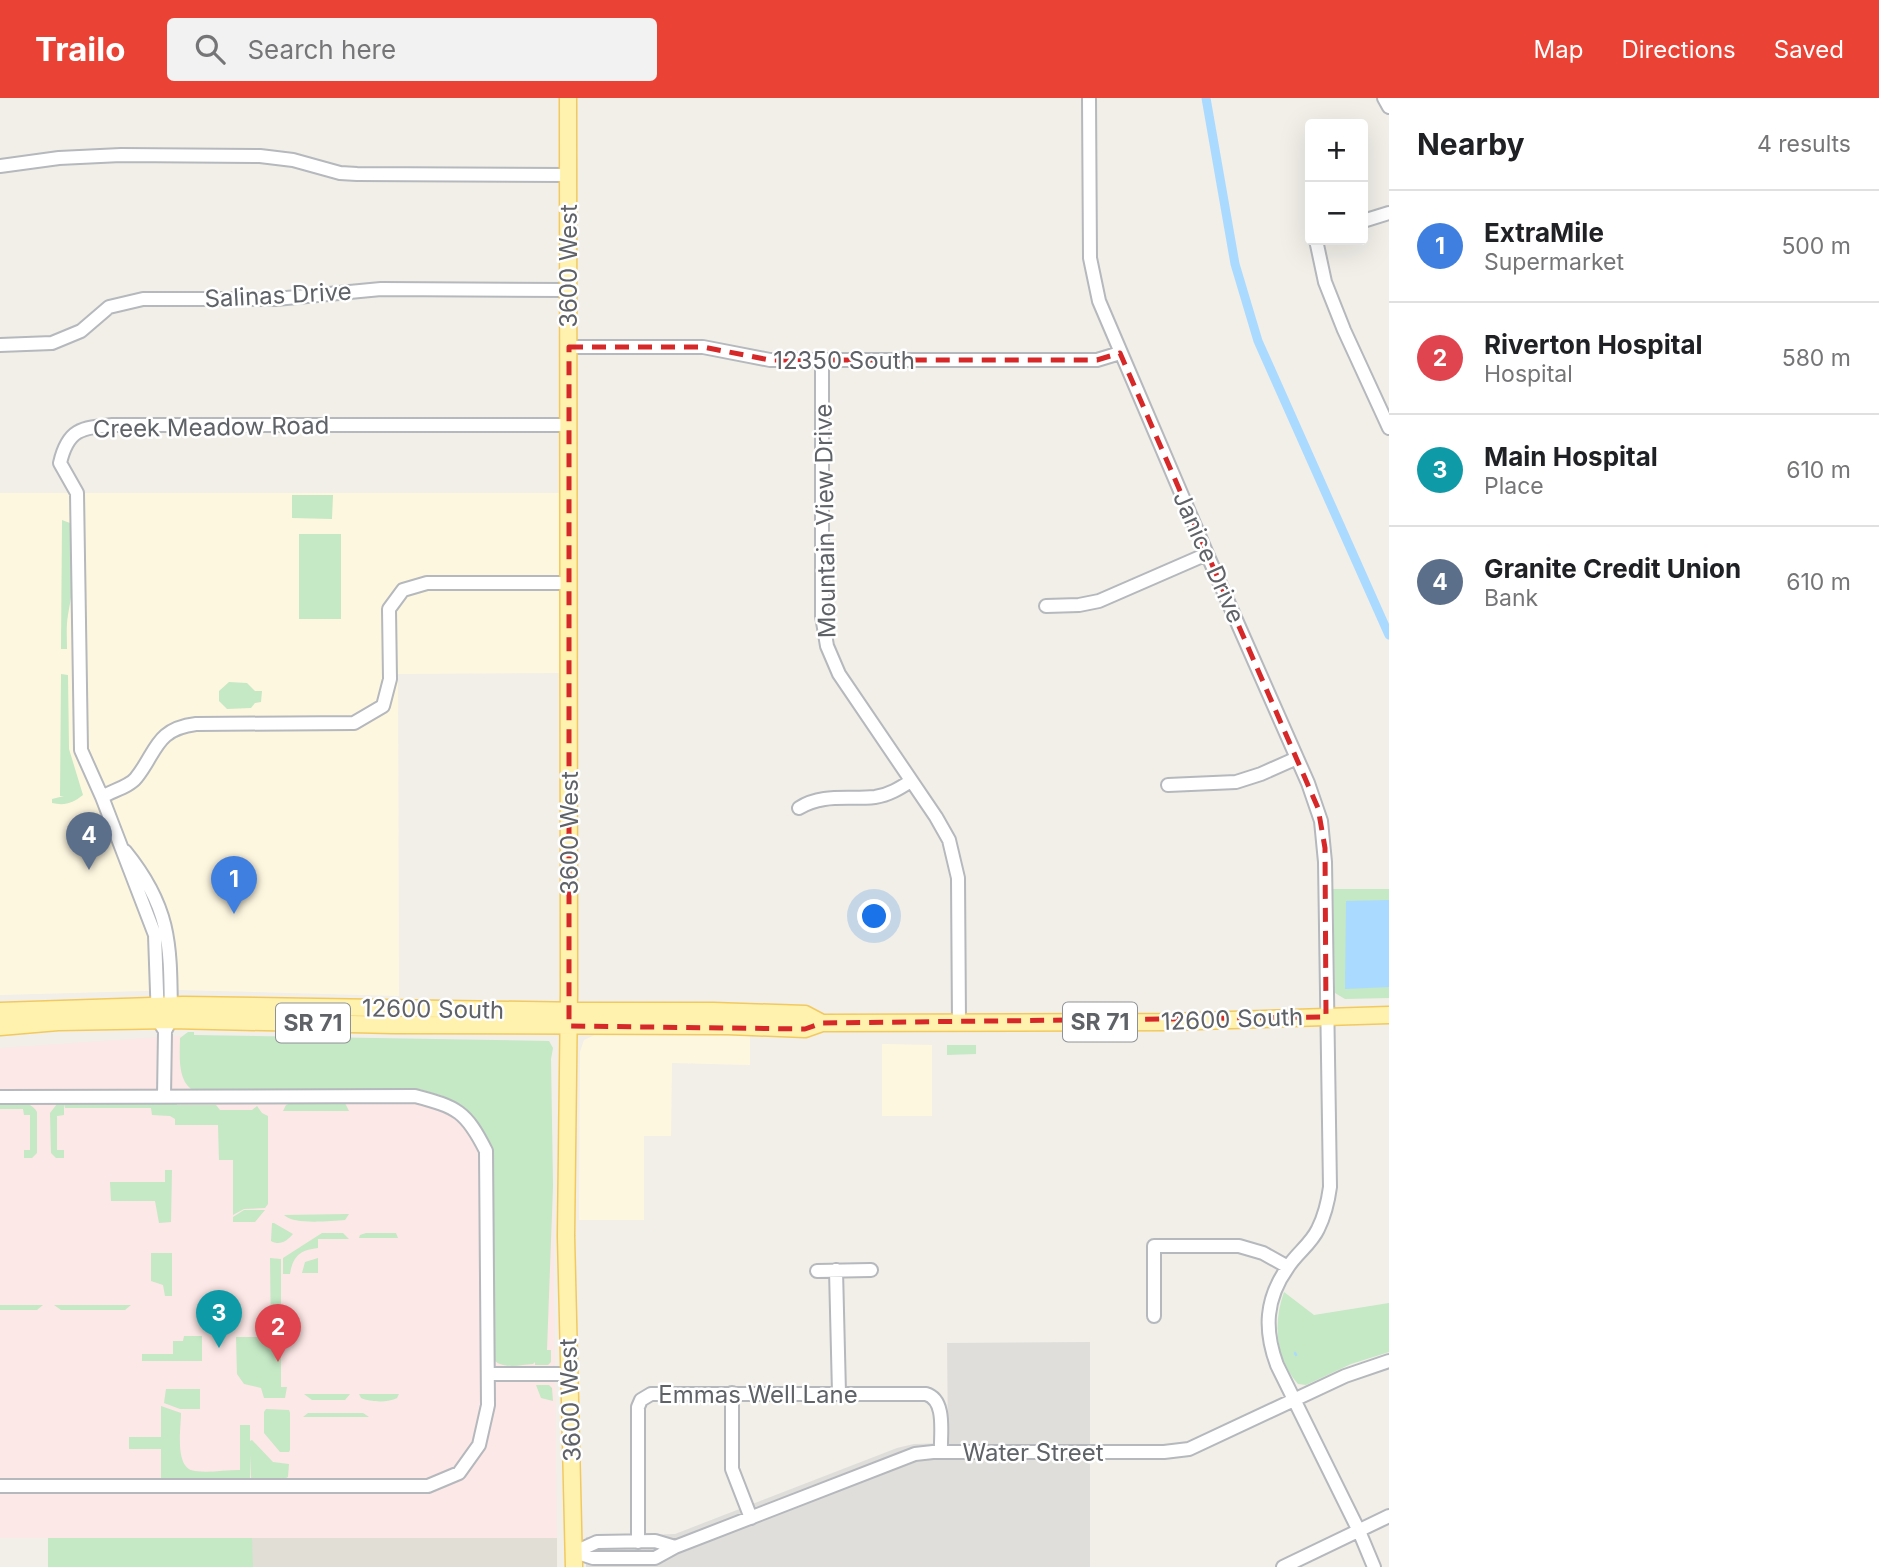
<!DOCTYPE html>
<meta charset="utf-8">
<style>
:root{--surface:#fff;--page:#f2f2f2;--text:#202124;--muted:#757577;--line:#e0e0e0;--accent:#ea4335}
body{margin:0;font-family:Inter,sans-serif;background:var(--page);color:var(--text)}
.controls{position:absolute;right:21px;top:21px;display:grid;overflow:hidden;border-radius:7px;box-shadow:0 7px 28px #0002}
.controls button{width:63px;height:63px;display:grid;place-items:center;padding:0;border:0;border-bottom:2px solid var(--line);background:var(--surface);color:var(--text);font:35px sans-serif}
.you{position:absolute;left:875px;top:819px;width:24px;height:24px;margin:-18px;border:5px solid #fff;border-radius:50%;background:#1a73e8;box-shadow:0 0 0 10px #1a73e833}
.badge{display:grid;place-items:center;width:46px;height:46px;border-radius:50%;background:var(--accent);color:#fff;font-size:23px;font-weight:700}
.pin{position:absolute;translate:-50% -58px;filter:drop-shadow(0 2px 4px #0008)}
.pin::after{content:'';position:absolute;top:37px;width:24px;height:21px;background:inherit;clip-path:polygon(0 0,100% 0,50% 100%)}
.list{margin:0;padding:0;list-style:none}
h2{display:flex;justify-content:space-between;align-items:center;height:91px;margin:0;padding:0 28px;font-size:30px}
h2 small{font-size:23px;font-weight:400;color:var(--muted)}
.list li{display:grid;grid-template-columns:46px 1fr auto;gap:21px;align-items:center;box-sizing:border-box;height:112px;padding:0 28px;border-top:2px solid var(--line)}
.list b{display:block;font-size:26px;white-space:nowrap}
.list p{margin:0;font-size:23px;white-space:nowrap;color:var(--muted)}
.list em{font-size:23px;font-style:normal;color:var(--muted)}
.icon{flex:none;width:38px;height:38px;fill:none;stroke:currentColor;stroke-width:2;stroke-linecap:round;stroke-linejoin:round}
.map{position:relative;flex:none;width:1389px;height:1469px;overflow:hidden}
header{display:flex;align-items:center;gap:42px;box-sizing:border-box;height:98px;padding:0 35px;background:var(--accent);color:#fff}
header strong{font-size:33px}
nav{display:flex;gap:38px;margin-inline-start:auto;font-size:24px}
.search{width:490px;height:63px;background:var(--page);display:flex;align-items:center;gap:18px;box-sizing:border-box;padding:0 24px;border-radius:7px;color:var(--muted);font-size:26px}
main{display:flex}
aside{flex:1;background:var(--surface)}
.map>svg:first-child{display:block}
.commercial{fill:#fef7e0}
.industrial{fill:#e0deda}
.education{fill:#e1ded6}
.medical{fill:#fce8e6}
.green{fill:#c5e8c5}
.water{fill:#aadaff}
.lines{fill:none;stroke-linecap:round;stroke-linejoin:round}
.stream{stroke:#aadaff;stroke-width:2.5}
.canal{stroke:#aadaff;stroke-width:9}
.minor-casing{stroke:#b5b8bc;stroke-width:16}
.major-casing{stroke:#f2c960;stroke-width:19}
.minor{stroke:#fff;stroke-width:12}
.major{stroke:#fff2af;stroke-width:16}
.marked{fill:none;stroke:#d62828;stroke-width:5;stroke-dasharray:14 9;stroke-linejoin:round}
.labels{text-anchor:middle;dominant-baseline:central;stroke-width:5;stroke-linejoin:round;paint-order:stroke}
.shield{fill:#fff;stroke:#8f9295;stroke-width:2}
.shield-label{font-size:23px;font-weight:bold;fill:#5f6368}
.street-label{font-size:24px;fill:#5f6368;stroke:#fff}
</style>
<header>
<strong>Trailo</strong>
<div class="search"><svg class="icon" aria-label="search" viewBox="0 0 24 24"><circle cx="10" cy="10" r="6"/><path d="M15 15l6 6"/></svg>Search here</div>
<nav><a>Map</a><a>Directions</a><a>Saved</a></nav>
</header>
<main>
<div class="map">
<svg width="1389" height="1469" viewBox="0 0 1389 1469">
<rect width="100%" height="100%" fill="#f1efe8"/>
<path class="commercial" d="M 0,395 L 559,395 L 559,575 L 398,576 L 399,898 L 179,892 L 0,897 Z
M 595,937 L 750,938 L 750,967 L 672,965 L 671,1038 L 644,1038 L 644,1122 L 579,1122 L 580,954 L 584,942 Z
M 882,946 L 932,947 L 932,1018 L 882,1018 Z"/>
<path class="industrial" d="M 1090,1244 L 1090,1469 L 586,1469 L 586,1439 L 675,1436 L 897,1350 L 914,1346 L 948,1345 L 947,1245 Z"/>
<path class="education" d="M 48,1440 L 557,1440 L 557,1469 L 48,1469 Z"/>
<path class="medical" d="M 175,938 L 551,944 L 557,1440 L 0,1440 L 0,950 Z"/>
<path class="green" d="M 292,397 L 333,397 L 332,421 L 292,420 Z
M 62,422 L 70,425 C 83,448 72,492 68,517 C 66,528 67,540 67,551 L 61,551 Z
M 299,436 L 341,436 L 341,521 L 299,521 Z
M 61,576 L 68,577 L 69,651 L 83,697 C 73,705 65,708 52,705 L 52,701 L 64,698 L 60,698 Z
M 229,584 L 247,585 L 255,593 L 262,593 L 261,604 L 255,605 L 251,610 L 227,611 L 219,603 L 219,593 Z
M 1333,791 L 1389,791 L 1389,900 L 1345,901 L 1335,895 Z
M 188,934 L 194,934 L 194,937 L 549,943 L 553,950 L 551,961 L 553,1088 L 547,1252 L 551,1252 L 551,1264 L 548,1267 L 535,1267 L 535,1264 L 533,1266 C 520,1267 501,1272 492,1260 L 492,1073 L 465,1012 L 443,998 L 419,991 L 191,991 C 177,980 180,956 180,940 Z
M 947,947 L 976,947 L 976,956 L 947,957 Z
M 177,1004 L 177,1007 L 216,1007 L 220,1012 L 252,1012 L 257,1008 L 262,1015 L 268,1018 L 268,1106 L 265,1110 L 244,1111 L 233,1117 L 233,1062 L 219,1062 L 218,1027 L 175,1027 L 175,1021 L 170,1018 L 152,1017 L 151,1010 L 65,1010 L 64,1006 L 64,1017 L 57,1018 L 57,1052 L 64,1052 L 64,1060 L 56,1060 L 51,1055 L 50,1015 L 57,1006 Z
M 294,1004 L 345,1005 L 349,1013 L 283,1013 L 286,1007 Z
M 0,1005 C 13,1005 30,1001 37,1014 L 37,1055 L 32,1060 L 24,1060 L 24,1052 L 30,1052 L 30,1017 L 24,1017 L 23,1011 L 0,1011 Z
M 165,1072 L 172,1072 L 171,1124 L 159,1125 L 155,1103 L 111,1103 L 110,1084 L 165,1084 Z
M 244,1112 L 265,1112 L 255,1124 L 233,1124 L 233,1119 Z
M 349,1116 L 345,1122 C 329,1123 294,1127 284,1117 Z
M 272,1125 L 274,1125 L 293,1136 C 287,1143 280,1148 271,1143 Z
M 322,1135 L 343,1135 L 349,1141 L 318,1141 L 318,1150 C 300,1152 293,1158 290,1176 L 283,1176 L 283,1160 Z
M 366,1135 L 396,1135 L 398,1140 L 359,1140 L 360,1137 Z
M 151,1155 L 172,1155 L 172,1198 L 165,1198 L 163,1187 L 151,1183 Z
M 270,1160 L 281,1161 L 281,1289 L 287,1289 L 285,1300 L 264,1300 L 261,1290 L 244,1286 L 237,1276 L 236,1239 L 271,1239 Z
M 318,1160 L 318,1175 L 302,1175 L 305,1164 Z
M 1284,1194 L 1314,1217 L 1389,1205 L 1389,1254 L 1351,1266 L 1306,1287 L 1298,1286 C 1275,1260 1273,1225 1284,1194 Z
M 0,1207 L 43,1207 L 37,1212 L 0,1212 Z
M 54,1207 L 131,1207 L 125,1212 L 61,1212 Z
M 184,1238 L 202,1238 L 202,1263 L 142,1263 L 142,1256 L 173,1256 L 173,1243 L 183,1243 Z
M 536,1287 L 549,1287 L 552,1290 L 553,1303 L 541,1300 Z
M 166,1291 L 200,1291 L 200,1311 L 180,1311 L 164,1305 Z
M 304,1296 L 350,1296 L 345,1302 L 312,1302 Z
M 359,1296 L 399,1296 L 397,1300 C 388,1305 370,1304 361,1300 Z
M 161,1308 L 181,1315 C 181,1331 174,1371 195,1373 C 209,1375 225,1372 240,1372 L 240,1327 L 250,1327 L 250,1343 L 252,1342 L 273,1364 L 289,1366 L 288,1379 L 282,1382 L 251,1381 L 250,1356 L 250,1383 L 166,1383 L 161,1380 L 161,1351 L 129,1351 L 129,1339 L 161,1339 Z
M 266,1311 L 289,1312 L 290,1315 L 290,1352 L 289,1354 L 280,1354 L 264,1335 L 264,1314 Z
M 308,1315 L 363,1315 L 369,1319 L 303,1319 Z
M 48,1440 L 252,1440 L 253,1469 L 48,1469 Z"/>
<path class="water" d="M 1389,802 L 1389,889 L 1345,891 L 1346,803 Z"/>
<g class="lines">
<path class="stream" d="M 1295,1255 L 1296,1257"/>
<path class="canal" d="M 1206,0 L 1235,166 L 1258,243 L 1389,537"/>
<g class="minor-casing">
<path id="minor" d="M 1089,0 L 1090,160 L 1099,203 L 1207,456 L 1308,685 L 1321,723 L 1325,764 L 1330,1089 C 1328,1104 1325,1117 1318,1131 C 1311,1146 1297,1155 1288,1169 C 1265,1201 1264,1232 1277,1267 L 1359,1433 L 1374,1469
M 1384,0 L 1389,9
M 0,68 L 59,60 L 121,57 L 260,58 L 293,62 L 340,75 L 357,76 L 568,77
M 1363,123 L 1389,115
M 1316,142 L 1325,184 L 1344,232 L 1389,330
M 0,247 L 52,245 L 81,233 L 109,209 L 143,201 L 276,201 L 381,191 L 568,192
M 569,249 L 703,249 L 770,262 L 1097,262 L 1120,255
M 822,262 L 822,518 L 827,548 L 839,576 L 936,719 L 949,742 L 958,780 L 959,925
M 1046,508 L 1079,507 L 1099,503 L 1207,456
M 1168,687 L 1236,684 L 1261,676 L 1297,660
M 102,699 C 112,693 130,688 136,680 C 157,654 155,631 196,626 L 354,625 L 383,608 L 390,581 L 389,511 L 403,492 L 427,485 L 569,485
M 799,710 C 823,695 849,702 875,699 C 889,697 900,690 911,683
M 125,753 C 173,812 170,850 171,922 L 165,933 L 164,998
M 165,933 L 158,922 L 155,837 L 102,699 L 81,652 L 77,395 L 60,365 C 68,331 81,330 113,327 L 569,327
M 0,999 L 415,998 C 457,1009 466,1013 486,1053 L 488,1307 L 479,1347 L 459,1375 L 428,1388 L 0,1388
M 836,1172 L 839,1295
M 817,1173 L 871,1172
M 1154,1218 L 1154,1148 L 1239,1148 L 1263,1155 L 1288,1169
M 488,1276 L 569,1276
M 732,1295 L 732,1371 L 751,1420
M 638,1444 L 638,1309 L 641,1302 L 651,1296 L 926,1296 C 947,1302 940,1337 941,1354
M 575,1454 L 593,1460 L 655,1460 L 675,1449 L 915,1356 L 933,1354 L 1164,1354 L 1189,1351 L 1345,1278 L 1389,1263
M 575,1454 L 597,1444 L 655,1443 L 675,1449
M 1283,1469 L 1389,1418"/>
</g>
<g class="major-casing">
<path id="major" d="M 568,0 L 569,893 L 566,1138 L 574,1469
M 0,913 L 183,907 L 585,913 L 713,913 L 805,916 L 822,925
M 0,929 L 58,924 L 171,922 L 394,927 L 728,928 L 805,931 L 822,925 L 1167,924 L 1389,917"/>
</g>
<use href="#minor" class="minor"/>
<use href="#major" class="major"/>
</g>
<path class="marked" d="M 569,249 L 703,249 L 770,262 L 1097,262 L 1120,255 L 1318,710 L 1325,750 L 1326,919 L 822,925 L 805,931 L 569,928 Z"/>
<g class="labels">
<g class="shield">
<rect x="1063" y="904.5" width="74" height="39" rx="5"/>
<rect x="276" y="905.5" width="74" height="39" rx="5"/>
</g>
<g class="shield-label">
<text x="1100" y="924">SR 71</text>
<text x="313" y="925">SR 71</text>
</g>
<g class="street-label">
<text transform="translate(568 168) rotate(-90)">3600 West</text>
<text transform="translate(278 197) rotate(-3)">Salinas Drive</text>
<text x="844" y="262">12350 South</text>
<text transform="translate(211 329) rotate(-1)">Creek Meadow Road</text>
<text transform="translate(825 423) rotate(-91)">Mountain View Drive</text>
<text transform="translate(1209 459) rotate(66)">Janice Drive</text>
<text transform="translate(569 735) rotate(-90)">3600 West</text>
<text transform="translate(433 911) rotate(1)">12600 South</text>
<text transform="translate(1232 921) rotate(-2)">12600 South</text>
<text x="758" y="1296">Emmas Well Lane</text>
<text transform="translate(570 1302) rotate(-92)">3600 West</text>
<text x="1033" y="1354">Water Street</text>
</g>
</g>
</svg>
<div class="controls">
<button>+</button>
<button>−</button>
</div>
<div class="you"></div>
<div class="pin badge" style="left:234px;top:816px;background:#3f7fe0">1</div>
<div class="pin badge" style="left:278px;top:1264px;background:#e0444e">2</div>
<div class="pin badge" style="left:219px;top:1250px;background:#0f9aa8">3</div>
<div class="pin badge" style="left:89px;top:772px;background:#5c6f8a">4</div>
</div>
<aside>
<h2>Nearby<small>4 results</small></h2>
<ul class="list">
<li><span class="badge" style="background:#3f7fe0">1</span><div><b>ExtraMile</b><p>Supermarket</p></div><em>500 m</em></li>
<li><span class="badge" style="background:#e0444e">2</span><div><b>Riverton Hospital</b><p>Hospital</p></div><em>580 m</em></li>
<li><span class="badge" style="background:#0f9aa8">3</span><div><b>Main Hospital</b><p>Place</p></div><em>610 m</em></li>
<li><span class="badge" style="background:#5c6f8a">4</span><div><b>Granite Credit Union</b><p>Bank</p></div><em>610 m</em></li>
</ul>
</aside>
</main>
